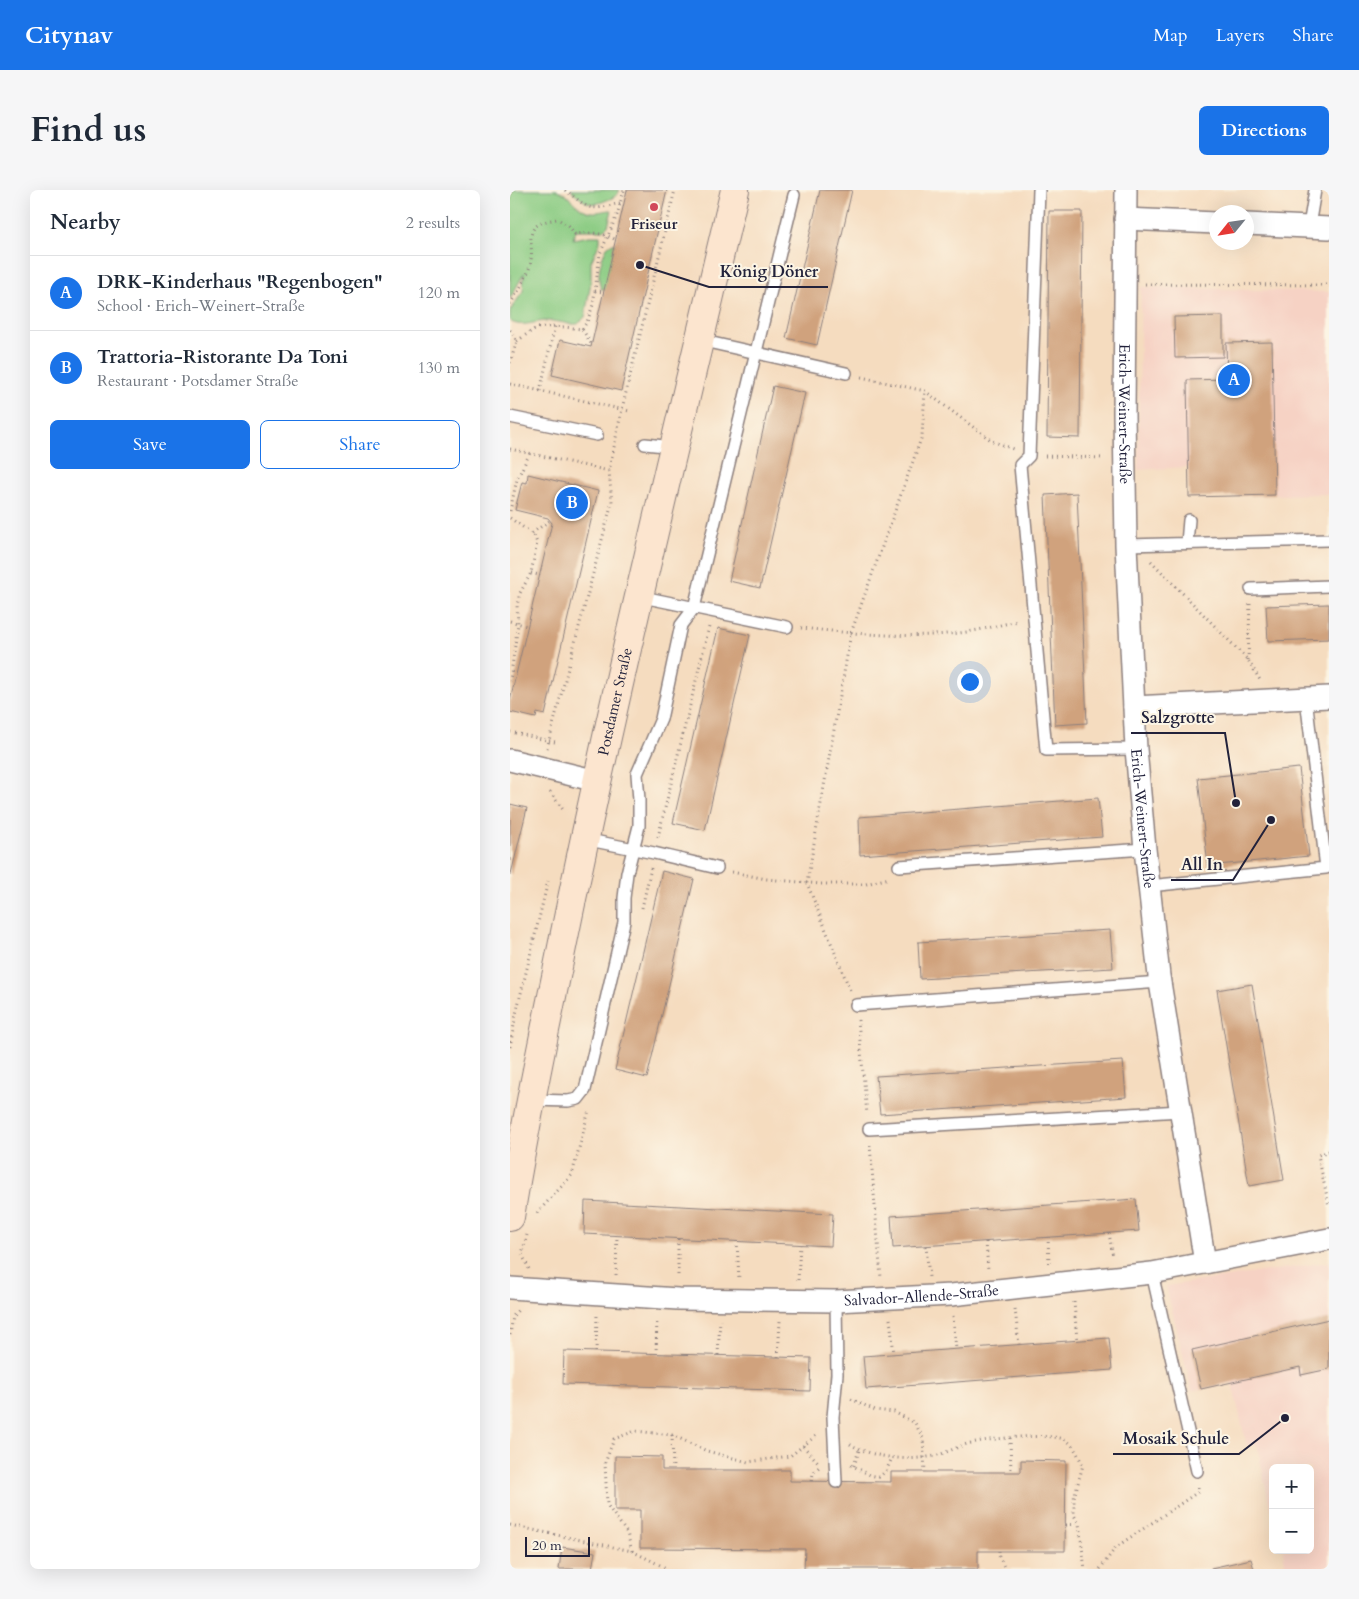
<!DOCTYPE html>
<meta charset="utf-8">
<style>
:root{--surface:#fff;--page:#f6f6f7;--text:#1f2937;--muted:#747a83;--line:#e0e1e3;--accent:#1a73e8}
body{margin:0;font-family:Cardo,serif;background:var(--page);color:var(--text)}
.controls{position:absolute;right:15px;bottom:15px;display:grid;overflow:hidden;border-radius:8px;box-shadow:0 5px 20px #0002}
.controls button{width:45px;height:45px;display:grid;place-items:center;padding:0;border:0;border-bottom:1px solid var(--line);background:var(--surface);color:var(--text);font:25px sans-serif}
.compass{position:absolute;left:699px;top:15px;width:45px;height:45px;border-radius:50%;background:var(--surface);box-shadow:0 5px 20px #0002;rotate:240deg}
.scale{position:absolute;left:15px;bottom:12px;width:65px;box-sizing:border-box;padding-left:5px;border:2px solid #22223b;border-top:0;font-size:14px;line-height:18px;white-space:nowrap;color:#22223b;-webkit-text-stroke:4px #fcf5e5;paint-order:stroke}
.you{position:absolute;left:459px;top:491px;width:18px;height:18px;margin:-12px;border:4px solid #fff;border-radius:50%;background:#1a73e8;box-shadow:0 0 0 8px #1a73e833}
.badge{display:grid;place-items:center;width:32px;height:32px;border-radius:50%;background:var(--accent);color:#fff;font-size:16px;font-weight:700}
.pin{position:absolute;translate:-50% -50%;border:2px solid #fff;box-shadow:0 1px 5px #0006}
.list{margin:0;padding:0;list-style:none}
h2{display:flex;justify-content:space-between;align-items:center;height:65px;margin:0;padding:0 20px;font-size:21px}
h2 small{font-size:16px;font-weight:400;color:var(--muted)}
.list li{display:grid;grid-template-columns:32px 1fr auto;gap:15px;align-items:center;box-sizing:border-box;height:75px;padding:0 20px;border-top:1px solid var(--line)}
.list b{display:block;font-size:19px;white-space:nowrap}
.list p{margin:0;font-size:16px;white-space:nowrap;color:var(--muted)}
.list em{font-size:16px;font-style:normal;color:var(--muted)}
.actions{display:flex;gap:10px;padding:15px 20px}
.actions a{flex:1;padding:11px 0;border:1px solid var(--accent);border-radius:8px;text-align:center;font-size:18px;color:var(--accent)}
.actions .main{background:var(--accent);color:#fff}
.map{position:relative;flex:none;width:819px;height:1379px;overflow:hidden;border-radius:8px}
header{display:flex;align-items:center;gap:30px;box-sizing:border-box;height:70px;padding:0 25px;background:var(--accent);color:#fff}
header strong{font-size:24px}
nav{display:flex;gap:28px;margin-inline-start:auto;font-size:18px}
.intro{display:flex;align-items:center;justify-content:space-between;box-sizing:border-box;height:120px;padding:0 30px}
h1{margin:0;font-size:35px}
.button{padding:12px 22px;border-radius:8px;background:var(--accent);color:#fff;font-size:18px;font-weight:700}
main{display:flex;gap:30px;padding:0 30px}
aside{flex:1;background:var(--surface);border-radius:8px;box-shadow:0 5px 20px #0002}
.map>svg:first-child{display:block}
.built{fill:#f6d2c4}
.green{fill:#8ccc84;stroke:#577760}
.building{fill:#d0a27d}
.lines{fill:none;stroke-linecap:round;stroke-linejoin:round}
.service-casing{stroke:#8c7f7d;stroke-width:14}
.minor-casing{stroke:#8c7f7d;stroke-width:24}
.secondary-casing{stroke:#8c7f7d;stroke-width:30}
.path{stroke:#8c7f7d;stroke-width:3;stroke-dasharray:1 4;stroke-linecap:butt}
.service{stroke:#fff;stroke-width:11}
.minor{stroke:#fff;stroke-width:21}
.secondary{stroke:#fce5cf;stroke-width:28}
.poi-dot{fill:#d1495b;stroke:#fcf5e5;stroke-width:2}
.labels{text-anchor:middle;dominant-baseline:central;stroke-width:4;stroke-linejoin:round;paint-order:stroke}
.poi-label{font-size:15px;font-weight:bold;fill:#22223b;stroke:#fcf5e5}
.street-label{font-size:15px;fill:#22223b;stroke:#fcf5e5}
.leader{fill:none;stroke:#22223b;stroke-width:2}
.callout-dot{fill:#22223b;stroke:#fcf5e5;stroke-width:2}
.callout-label{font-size:16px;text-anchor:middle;font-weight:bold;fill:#22223b;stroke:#fcf5e5;stroke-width:4;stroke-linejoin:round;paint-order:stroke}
</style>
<header>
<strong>Citynav</strong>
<nav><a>Map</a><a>Layers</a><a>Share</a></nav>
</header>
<div class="intro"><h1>Find us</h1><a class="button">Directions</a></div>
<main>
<aside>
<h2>Nearby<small>2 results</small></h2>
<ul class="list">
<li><span class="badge">A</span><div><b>DRK-Kinderhaus &quot;Regenbogen&quot;</b><p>School · Erich-Weinert-Straße</p></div><em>120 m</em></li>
<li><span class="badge">B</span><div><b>Trattoria-Ristorante Da Toni</b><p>Restaurant · Potsdamer Straße</p></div><em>130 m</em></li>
</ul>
<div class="actions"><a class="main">Save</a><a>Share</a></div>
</aside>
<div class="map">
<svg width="819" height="1379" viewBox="0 0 819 1379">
<rect width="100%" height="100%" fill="#fcf5e5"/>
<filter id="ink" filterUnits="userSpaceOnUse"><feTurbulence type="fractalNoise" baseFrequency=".02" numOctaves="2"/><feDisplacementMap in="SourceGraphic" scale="10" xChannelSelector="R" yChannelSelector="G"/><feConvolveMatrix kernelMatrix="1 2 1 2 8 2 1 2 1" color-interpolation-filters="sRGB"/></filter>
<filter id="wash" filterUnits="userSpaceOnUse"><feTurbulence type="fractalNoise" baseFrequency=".0096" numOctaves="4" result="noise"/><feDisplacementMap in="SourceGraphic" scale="20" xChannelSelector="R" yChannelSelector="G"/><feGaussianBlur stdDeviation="1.12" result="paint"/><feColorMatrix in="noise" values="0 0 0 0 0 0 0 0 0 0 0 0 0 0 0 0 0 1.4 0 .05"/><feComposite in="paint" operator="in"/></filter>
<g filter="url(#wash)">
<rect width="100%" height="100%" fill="#f5dcbf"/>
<path class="built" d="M 631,97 L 819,102 L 819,304 L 679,307 L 678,277 L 628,280 Z
M 819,1072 L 819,1379 L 776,1379 L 773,1360 L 800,1360 L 800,1278 L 763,1278 L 763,1320 L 760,1317 L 747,1255 L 737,1256 L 722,1193 L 682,1201 L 656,1096 Z"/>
<path class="green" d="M 3,0 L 47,0 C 59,4 65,17 77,21 C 85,24 94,20 102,20 L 98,36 L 94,40 L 66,40 L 63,49 L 79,46 L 90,46 L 90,52 L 81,72 L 81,91 L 75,127 L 68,134 C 59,135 50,131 40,131 C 27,130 11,139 0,131 L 0,121 L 13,101 L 14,83 L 0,109 L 0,12 Z
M 61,0 L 110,0 C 107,6 103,8 97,10 C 80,18 74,12 61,0 Z
M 101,54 L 105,54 L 95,99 L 91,99 C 86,85 91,69 97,57 Z"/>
<g id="blocks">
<path class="building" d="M 117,0 L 157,0 L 111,201 L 42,185 L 50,150 L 81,157 Z
M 310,0 L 342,0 L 307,155 L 276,148 Z
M 539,21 L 572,21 L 570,248 L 537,247 Z
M 713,126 L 713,167 L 665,168 L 664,127 Z
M 762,152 L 765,305 L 679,307 L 677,190 L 717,189 L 716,153 Z
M 263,196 L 295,203 L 250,398 L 219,391 Z
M 18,284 L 88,301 L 35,525 L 27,523 L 26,528 L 0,522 L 0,510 L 42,333 L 38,328 L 5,320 L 12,292 L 17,293 Z
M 567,303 L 577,533 L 545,535 L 535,305 Z
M 819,414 L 819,449 L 758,451 L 756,416 Z
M 208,438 L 240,445 L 195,640 L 163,633 Z
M 789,578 L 799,666 L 698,676 L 688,588 Z
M 588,608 L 592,647 L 350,665 L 349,627 Z
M 0,614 L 17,618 L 1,684 L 0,684 Z
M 152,681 L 184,689 L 137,888 L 105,880 Z
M 600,740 L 603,778 L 410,789 L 408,752 Z
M 742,794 L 774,990 L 739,996 L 707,800 Z
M 613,871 L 616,907 L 370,924 L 366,886 Z
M 626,1009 L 629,1041 L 383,1058 L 381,1026 Z
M 75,1011 L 323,1024 L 321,1056 L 74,1044 Z
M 819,1129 L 819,1179 L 791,1185 L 790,1177 L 691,1199 L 682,1160 Z
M 599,1148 L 602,1180 L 356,1199 L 353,1166 Z
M 54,1161 L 301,1168 L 300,1201 L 53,1194 Z
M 105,1266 L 152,1267 L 152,1280 L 280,1280 L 280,1291 L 381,1292 L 381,1282 L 511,1282 L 511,1270 L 556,1271 L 555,1361 L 468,1361 L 468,1379 L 294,1379 L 295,1359 L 130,1358 L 130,1320 L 105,1320 Z
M 52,1357 L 85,1362 L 82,1379 L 49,1379 Z
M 741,1369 L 744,1379 L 701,1379 L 701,1378 Z"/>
</g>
</g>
<g filter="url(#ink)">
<use href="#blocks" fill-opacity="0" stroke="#8c7f7d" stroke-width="1"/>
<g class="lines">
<g class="service-casing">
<path id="service" d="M 529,0 L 519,266 L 510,275 L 536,560 L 626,559
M 799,36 L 805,0
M 189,150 L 336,183
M 0,227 L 87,245
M 135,254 L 164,257
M 677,353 L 679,330
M 616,355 L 819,350
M 741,399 L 819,396
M 128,406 L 277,437
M 74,649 L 144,663 L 207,678
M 389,676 L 635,659
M 639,696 L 816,678 L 796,508
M 346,815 L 650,792
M 22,910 L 58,911 L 68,909 L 75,900 L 114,732 L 114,708 L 117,683 L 129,636 L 129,610 L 127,584 L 151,529 L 171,435 L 184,418 L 284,5
M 359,939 L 671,921
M 642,1083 L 687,1281
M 326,1111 L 327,1184 L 323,1227 L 326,1292"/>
</g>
<g class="minor-casing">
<g id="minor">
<path id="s1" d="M 616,0 L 614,223 L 616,355 L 626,559 L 635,659 L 649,786 L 695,1073"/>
<path d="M 615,29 L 706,33"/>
<path d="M 736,34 L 819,38"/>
<path d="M 624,517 L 819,507"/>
<path d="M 0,570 L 87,591"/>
<path id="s2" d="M 0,1098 L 168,1109 L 326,1111 L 441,1105 L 642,1083 L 819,1049"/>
</g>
</g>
<g class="secondary-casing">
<g id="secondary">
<path id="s3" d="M 0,1027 C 14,938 33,851 51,762 C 103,507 165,254 225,0"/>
</g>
</g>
<path class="path" d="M 55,0 C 81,19 76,22 110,13
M 0,2 L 0,0
M 635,94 L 819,95
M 85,101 L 94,102
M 0,114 C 7,104 15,90 19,79 C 28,54 6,34 48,29 L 59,36 L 65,44 C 81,42 92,42 106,50
M 72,139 L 77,132 L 83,115 L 90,64 L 107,25 L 114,0
M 0,140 L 7,151 L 0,173
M 7,151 L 26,138 L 45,136 L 72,139 L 82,155
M 351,187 L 415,201 L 482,251 L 503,259
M 0,194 L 119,221
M 30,201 L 45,136
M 0,259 L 99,281
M 535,266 L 594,268
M 0,321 L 7,289 L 20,263
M 0,328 L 24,345 L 27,353 L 21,383 L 10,403 L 7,415 L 8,434 L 0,491
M 22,343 L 39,331
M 641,371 L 738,470 L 750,490
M 21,383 L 29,385
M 0,431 L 17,436
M 291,438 C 339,443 389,448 437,444 C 461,443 485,436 508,431
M 738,470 L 740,414
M 0,542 L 45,552
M 37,558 L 102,312 L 99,281 L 112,219 L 165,0
M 40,602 L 54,621
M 148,647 L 199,437
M 222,682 L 256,689 L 311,694 L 356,694 L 379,688
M 132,718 L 141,678
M 340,800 L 297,693 L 341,443 L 412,246 L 415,201
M 348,830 L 357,924
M 0,857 L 6,824 L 38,691
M 360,955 L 371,1088
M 819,961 L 808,965 L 819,1016
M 27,1023 L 62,985 L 79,920
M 599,1043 L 603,1067
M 17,1045 L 12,1064 L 19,1079
M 538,1047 L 539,1074
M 168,1049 L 168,1088
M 227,1051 L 229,1089
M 476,1052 L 478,1080
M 416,1056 L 419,1087
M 106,1085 L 107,1045
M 288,1090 L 290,1054
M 564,1112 L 567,1150
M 505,1119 L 509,1155
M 443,1126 L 446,1159
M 380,1129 L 384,1164
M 0,1145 L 3,1126 L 8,1120
M 86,1162 L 87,1125
M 146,1164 L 147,1128
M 208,1165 L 210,1130
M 268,1167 L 270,1131
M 341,1209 L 365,1220 L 384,1222 L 405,1233 L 413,1248 L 415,1282
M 162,1245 L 163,1280
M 500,1248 L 501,1282
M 340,1254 C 361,1267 393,1271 418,1267 C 430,1266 442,1259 454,1255 C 470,1249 542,1242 556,1250 C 565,1256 568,1266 573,1275 L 564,1308 L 564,1325 L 569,1334 L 575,1379
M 293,1256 L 308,1272
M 341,1275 L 360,1285 L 369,1287 L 376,1281 L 382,1268
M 344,1276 L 349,1260
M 302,1291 L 303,1283 L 309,1277
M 0,1335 L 122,1361 L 158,1379
M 556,1335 L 569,1334
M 122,1361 L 117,1343 L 97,1315 L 95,1273 L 104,1249 L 125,1241 L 162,1245 L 197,1261 L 238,1272 L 280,1266 L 307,1245
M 489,1361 L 489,1366 L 495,1379
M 590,1379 L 606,1357 L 688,1302 L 688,1296"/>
<use href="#service" class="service"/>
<use href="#minor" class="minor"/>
<use href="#secondary" class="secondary"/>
</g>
</g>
<circle class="poi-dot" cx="144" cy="17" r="5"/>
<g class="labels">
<g class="poi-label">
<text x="144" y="34">Friseur</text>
</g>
<g class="street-label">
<text stroke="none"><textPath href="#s1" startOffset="224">Erich-Weinert-Straße</textPath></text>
<text stroke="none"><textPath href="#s3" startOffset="526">Potsdamer Straße</textPath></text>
<text stroke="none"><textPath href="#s1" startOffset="629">Erich-Weinert-Straße</textPath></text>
<text stroke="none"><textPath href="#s2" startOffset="412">Salvador-Allende-Straße</textPath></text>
</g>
</g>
<path class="leader" d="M130 75L199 97H318M726 613L715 543H621M761 630L723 690H661M775 1228L729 1264H603"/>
<g class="callout-dot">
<circle cx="130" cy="75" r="5"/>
<circle cx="726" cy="613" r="5"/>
<circle cx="761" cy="630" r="5"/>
<circle cx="775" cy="1228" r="5"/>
</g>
<g class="callout-label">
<text x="259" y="87">König Döner</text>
<text x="668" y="533">Salzgrotte</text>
<text x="692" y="680">All In</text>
<text x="666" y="1254">Mosaik Schule</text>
</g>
</svg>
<div class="controls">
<button>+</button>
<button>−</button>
</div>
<svg class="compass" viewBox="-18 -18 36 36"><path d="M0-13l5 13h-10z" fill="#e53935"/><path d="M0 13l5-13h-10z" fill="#747a83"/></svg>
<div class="scale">20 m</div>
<div class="you"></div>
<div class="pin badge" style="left:724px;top:190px">A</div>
<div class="pin badge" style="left:62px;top:313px">B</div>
</div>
</main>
